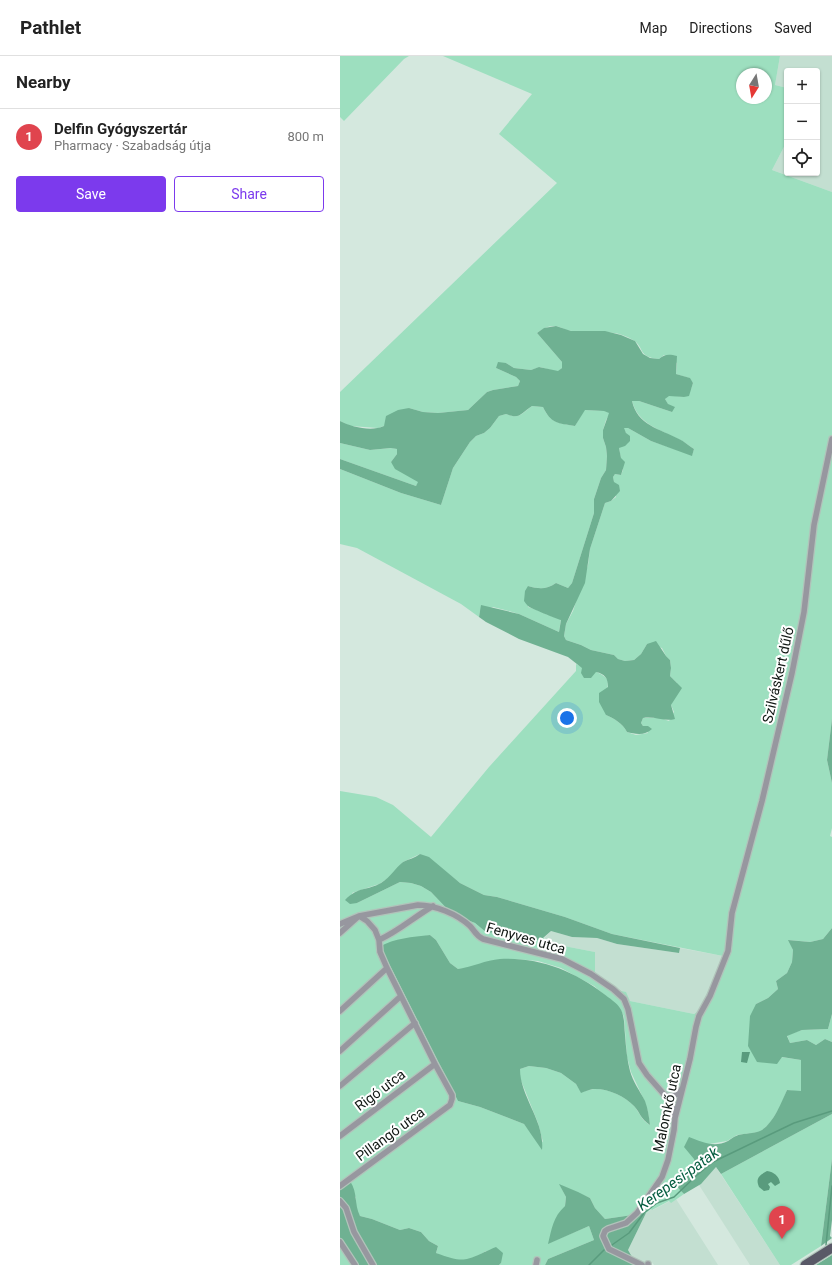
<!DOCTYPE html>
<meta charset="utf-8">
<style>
:root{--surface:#fff;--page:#f6f6f6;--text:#222;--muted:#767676;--line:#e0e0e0;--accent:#7c3aed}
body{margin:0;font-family:Roboto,sans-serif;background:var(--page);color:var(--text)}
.controls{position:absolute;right:12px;top:12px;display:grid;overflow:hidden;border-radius:4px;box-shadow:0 1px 3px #0004}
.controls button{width:36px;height:36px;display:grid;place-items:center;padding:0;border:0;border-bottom:1px solid var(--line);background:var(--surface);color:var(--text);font:20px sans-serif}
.compass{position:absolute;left:396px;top:12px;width:36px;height:36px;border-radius:50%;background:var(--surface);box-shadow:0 1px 3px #0004;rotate:191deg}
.you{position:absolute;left:227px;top:662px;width:14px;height:14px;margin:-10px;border:3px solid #fff;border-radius:50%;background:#1a73e8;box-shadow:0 0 0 6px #1a73e833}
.badge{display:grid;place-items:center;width:26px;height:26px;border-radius:50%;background:var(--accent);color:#fff;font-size:13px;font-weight:700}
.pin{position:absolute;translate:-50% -33px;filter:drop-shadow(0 1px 2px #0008)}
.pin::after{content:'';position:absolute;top:21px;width:14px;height:12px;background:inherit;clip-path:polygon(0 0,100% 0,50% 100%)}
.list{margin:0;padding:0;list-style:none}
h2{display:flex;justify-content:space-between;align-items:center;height:52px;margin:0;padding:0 16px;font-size:17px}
h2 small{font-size:13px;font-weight:400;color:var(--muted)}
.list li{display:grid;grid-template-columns:26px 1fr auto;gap:12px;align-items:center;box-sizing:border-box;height:56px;padding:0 16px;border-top:1px solid var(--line)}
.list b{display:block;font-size:15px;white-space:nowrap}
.list p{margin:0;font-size:13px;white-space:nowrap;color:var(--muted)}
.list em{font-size:13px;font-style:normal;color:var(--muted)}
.actions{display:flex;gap:8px;padding:12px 16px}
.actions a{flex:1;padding:9px 0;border:1px solid var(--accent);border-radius:4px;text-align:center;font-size:14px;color:var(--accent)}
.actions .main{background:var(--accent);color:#fff}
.icon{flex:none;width:22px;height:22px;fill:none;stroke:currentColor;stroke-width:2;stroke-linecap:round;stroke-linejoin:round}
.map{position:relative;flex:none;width:492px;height:1209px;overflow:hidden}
header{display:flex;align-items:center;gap:24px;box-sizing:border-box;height:56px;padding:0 20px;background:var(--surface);border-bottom:1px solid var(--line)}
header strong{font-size:19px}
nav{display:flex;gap:22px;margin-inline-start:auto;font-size:14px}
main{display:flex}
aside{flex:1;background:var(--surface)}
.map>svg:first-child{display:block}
.built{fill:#c3dfd1}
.green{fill:#9ddfbf;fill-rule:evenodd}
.forest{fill:#6fb192}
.water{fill:#599b7d}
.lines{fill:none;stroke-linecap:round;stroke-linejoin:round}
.stream{stroke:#599b7d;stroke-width:1.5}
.street-casing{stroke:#b1c3ba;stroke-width:8}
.primary-casing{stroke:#b1c3ba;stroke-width:11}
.street{stroke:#97979f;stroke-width:5.5}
.primary{stroke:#595967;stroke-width:9}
.labels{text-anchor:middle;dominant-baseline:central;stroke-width:4;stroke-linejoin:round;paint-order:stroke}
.street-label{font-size:14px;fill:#111814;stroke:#fff}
.water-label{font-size:15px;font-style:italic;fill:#055d40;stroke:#fff}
</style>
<header>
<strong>Pathlet</strong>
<nav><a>Map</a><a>Directions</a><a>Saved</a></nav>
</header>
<main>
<aside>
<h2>Nearby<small></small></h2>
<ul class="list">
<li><span class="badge" style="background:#e0444e">1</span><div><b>Delfin Gyógyszertár</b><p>Pharmacy · Szabadság útja</p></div><em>800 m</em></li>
</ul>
<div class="actions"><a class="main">Save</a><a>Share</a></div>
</aside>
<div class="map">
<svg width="492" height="1209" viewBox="0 0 492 1209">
<rect width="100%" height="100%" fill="#d4e8de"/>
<path class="built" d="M 440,0 L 492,0 L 492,136 L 432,114 L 447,85 L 447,117 L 477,117 L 477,15 L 447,15 L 447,32 L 435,29 Z
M 211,875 L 232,881 L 257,882 L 277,888 L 339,897 L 340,892 L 383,900 L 360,954 L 354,958 L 290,945 L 281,935 L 255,917 L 255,896 L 224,890 L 204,882 Z
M 376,1111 L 440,1209 L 410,1209 L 359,1129 Z
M 336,1143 L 378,1209 L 314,1209 L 311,1205 L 307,1209 L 294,1203 L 288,1194 L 306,1157 L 312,1153 L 313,1154 L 330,1145 L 331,1146 Z"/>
<path class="green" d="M 0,0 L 69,0 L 64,3 L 4,65 L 0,61 Z
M 103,0 L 440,0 L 435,29 L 447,32 L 447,85 L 432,114 L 492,136 L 492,663 L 487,704 L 492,727 L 492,772 L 490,780 L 492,781 L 492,872 L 483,883 L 470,886 L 449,884 L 453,894 L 452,906 L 447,917 L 436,925 L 438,933 L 428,942 L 416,948 L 441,1001 L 461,1004 L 461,1036 L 447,1034 L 440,1051 L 430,1067 L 420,1076 L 397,1079 L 387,1085 L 369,1088 L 354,1103 L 356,1112 L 340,1134 L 344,1138 L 331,1147 L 329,1145 L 312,1154 L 311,1153 L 306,1157 L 265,1163 L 255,1152 L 250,1142 L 220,1129 L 226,1141 L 225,1150 L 209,1187 L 249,1170 L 254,1184 L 208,1203 L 205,1209 L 159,1209 L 161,1207 L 146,1195 C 124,1209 119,1209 96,1197 L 98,1190 L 89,1185 L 81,1176 L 69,1172 L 60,1174 L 32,1163 L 20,1160 L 16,1153 L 16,1141 L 0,1132 L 0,735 L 36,741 L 53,749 L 91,781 L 149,711 L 236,615 L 236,608 C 247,614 260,614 268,624 L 266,659 C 275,663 282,667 287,676 L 296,679 L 308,677 L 301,667 L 303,662 L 320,662 L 329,665 L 334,656 L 331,649 L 337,627 L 330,620 L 331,612 L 330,604 L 326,600 L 322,592 L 307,588 L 301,598 L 294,604 L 285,605 L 278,603 L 274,599 L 251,594 L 241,589 L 226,584 L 224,580 L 226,568 L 233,555 L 248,509 L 250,493 L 265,447 L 271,445 L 276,441 L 273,421 L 275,418 L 281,419 L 283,414 L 279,392 L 286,377 L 283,372 L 288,372 L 311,385 L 352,399 L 354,393 C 349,390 344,385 338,383 C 319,373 298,368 292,345 L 299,345 L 332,356 L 325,343 L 328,339 L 344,341 L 351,333 L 353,327 L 349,322 L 336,318 L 337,307 L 324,299 L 319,303 C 297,301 305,291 293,284 C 270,271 255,279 232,275 C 226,275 220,270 214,270 C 207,270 203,273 197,277 L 222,306 L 222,312 L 218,316 L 200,311 L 191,314 L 174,312 L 166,307 L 156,312 L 176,321 L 180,325 L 178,330 L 153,334 L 147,336 L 128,354 L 98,357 L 83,356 L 69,352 L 44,370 L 38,372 L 10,370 L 0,365 L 0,336 L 217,127 L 159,78 L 192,38 ZM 402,18 L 426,18 L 426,42 L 402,42 ZM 80,798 L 101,812 L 120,827 L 144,839 L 157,841 L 225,861 L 272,878 L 383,900 L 360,954 L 354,958 L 290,945 L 286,936 L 281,935 L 255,917 L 255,896 L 224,890 L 203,882 L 195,885 L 157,876 L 147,877 L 135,867 L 112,858 L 91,836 L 81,830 L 71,827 L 60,826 L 17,847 L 12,837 L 39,828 L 50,821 L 63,806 ZM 90,879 L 96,884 L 110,907 L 118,913 L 129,912 L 140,908 L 176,903 L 198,905 L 221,912 L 254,930 L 268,942 L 280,952 L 284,961 L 287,1001 L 291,1016 L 304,1044 L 308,1056 L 310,1069 C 301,1064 300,1057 294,1050 C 285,1040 267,1032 254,1033 C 249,1034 245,1035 241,1036 L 236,1028 L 221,1017 L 206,1012 L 189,1010 L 180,1013 L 180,1022 L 198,1067 L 203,1086 L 191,1077 L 184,1068 L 140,1051 L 118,1045 L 43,896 L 39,891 Z
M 192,350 L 203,351 C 210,367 219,367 235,370 L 244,354 L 265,355 L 270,357 L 266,364 L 263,374 L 263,382 L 266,391 L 267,400 L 266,414 L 261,422 L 254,443 L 254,457 L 232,527 L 228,532 L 216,527 C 206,534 199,533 188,530 L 188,551 C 199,554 210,561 221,563 L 219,576 L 179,558 L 165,554 L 153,551 L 140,555 L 139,561 L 121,548 L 17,492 L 0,488 L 0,413 L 61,437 L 101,449 L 113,412 L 130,386 L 136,380 L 144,377 L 150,372 L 159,360 L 166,358 C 180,364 182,357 192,350 Z
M 0,387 L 30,394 L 52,392 L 57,393 L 57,398 L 51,406 L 79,426 L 76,430 L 0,403 Z
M 492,958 L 492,986 L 485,983 L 476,989 L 467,984 L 450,987 L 447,979 L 462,974 L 488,973 Z
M 492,1058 L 492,1103 L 481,1190 L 451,1209 L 440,1209 L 381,1118 Z
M 0,1185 L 15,1209 L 0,1209 Z"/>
<path class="forest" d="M 216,270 L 231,275 L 265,275 L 281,279 L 295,285 L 303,298 L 310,302 L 319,303 C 325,298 329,298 337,300 L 336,318 L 350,322 L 353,327 L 349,340 L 344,341 L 329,340 L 325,343 L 328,348 L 335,351 L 332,356 L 299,345 L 292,345 C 297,369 320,373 339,383 C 344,385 349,390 354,393 L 352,400 L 311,385 L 288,372 L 284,372 L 286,377 L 290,380 L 290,385 L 285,390 L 279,392 L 281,402 L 285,406 L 281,419 L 275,418 L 273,421 L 274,426 L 279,429 L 280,435 L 271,445 L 265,447 L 250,493 L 245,527 L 226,568 L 224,580 L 226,584 L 241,589 L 251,594 L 274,599 L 278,603 L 285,605 L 294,604 L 301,598 L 307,588 L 316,585 L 326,600 L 330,604 L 331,612 L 330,620 L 342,632 L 331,649 L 335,663 C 325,666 315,660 303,662 L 301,667 L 303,670 L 308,670 L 312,673 C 305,680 295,678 287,676 C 282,667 275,663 266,659 L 259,646 L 259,637 L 268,631 C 268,622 265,618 256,616 L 251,622 L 244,622 L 241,617 L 242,612 L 228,601 L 179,583 L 146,566 L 139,561 L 141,549 L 179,558 L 219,576 L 221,564 C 217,563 190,552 188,550 C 186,548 185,546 184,545 L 185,535 L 188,530 C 199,533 206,534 216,527 L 228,532 L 232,527 L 254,457 L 254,443 L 261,422 L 266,414 L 267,400 L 266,391 L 263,382 L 263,374 L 269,357 L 264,355 L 245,354 L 235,370 C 218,367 211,368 203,351 L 192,350 C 181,357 180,364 166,358 L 159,360 L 150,372 L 144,377 L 136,380 L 130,386 L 113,412 L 101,449 L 61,437 L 0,413 L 0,403 L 76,430 L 78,426 L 55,413 L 51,406 L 57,398 L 57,393 L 51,392 L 30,394 L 0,387 L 0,365 C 12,371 31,376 44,370 L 46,360 L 58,354 L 69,352 L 83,356 L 98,357 L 128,354 L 147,336 L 153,334 L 178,330 L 180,325 L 176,321 L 156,312 L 158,306 L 166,307 L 174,312 L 191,314 L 199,311 L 218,315 L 222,312 L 222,306 L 197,277 L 204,272 Z
M 492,663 L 492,727 L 487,704 Z
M 80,798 L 89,801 L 120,827 L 144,839 L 157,841 L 225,861 L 272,878 L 340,892 L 339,897 L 277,888 L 257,882 L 232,881 L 211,875 L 203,882 L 195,885 L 184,886 L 157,876 L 147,877 L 135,867 L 112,858 L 91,836 L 81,830 L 71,827 L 60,826 L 17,847 L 10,848 L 5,844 C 19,830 27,835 41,827 C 51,821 55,812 63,806 C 69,803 75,802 80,798 Z
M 492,872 L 492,958 L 488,973 L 462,974 L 447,980 L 450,987 L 467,984 L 476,989 L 485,983 L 492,986 L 492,1058 L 381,1118 L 376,1111 L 361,1128 L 344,1138 L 340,1134 L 332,1123 L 356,1112 L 354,1103 L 344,1091 L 349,1081 C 362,1086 374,1092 388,1085 C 391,1083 393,1081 396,1080 C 402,1077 411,1078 417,1076 C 432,1072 441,1047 447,1034 L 461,1035 L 461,1004 L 442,1001 L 437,1008 L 417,1006 L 408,990 L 410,960 L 416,948 L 428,942 L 438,933 L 436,925 L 447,917 L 452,906 L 453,894 L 448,884 L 470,886 L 483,883 Z
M 90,879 L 96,884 L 110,907 L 118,913 C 132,911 146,904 160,903 C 199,901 234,915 264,938 C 269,942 277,947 280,952 C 285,960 284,970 285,979 C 286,991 287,1004 290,1015 C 293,1026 300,1035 305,1045 C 308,1053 309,1061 310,1069 C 300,1062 301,1058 294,1050 C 285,1040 267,1032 253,1033 C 249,1034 245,1035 241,1037 L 236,1028 L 221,1017 L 206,1012 L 189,1010 L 180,1013 C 180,1041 205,1065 202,1094 L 184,1068 L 140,1051 L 118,1045 L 43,896 L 39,891 C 55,882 72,881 90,879 Z
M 492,1103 L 492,1164 L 490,1180 L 492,1182 L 481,1190 Z
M 10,1125 C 18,1137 14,1148 20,1160 L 32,1163 L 60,1174 L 69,1172 L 81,1176 L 89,1185 L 98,1190 L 96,1197 C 128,1209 127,1203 156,1191 L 163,1197 L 161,1207 L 159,1209 L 15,1209 L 0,1185 L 0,1132 Z
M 219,1128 L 238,1136 L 250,1142 L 255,1152 L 265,1163 L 306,1157 L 288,1194 L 297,1209 L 205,1209 L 208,1203 L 254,1184 L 249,1170 L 208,1188 C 212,1172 213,1161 225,1150 L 226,1141 Z
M 492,1199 L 492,1209 L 476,1209 Z"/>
<path class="water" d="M 402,996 L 410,996 L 407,1007 L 401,1006 Z
M 427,1115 C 434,1116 439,1120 440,1127 L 435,1130 L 431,1126 L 428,1128 L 430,1131 L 429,1134 L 424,1135 L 419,1131 C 415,1122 420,1119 427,1115 Z"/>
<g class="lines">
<path class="stream" d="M 486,1189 L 492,1130
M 269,1191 L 289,1177 L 304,1157 L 317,1147 L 334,1141 L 357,1119 L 373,1106 L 454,1067 L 492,1055
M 249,1209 L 264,1194"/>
<g class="street-casing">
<path id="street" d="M 0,868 L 19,860 L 27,865 L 35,874 L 39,884 L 40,896 L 47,912 L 95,1008 L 112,1039 L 112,1043 L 110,1049 L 0,1130
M 0,877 L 19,860 L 78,849 C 95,849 117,858 130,870 C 135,875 135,879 143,883 L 222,903 L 251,918 L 273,933 L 284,943 L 288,953 L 299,1007 L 307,1019 L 329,1044 L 334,1056 L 334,1060
M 39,884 C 59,875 74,861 93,850
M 0,955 L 47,912
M 0,995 L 61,940
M 0,1030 L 75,967
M 325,1040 C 332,1041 337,1040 341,1034
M 0,1080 L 95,1008
M 0,1145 L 6,1152 L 14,1176 L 33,1209
M 0,1186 L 15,1209
M 308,1208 L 308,1209
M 196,1209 L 197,1204
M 302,1209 L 269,1193 L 263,1180 L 265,1175 L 268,1173 L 286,1167 L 297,1157 L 322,1121 L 328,1104 L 334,1074 L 335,1062 L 350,1003 L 356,971 L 359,960 L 370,940 L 388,895 L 392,857 L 422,745 L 452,617 L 464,556 L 474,469 L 492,383"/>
</g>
<g class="primary-casing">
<path id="primary" d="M 465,1209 L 492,1192"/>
</g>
<use href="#street" class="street"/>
<use href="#primary" class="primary"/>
</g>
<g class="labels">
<g class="street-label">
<text transform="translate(438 619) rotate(-77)">Szilváskert dűlő</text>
<text transform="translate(186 882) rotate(16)">Fenyves utca</text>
<text transform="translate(40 1034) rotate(-37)">Rigó utca</text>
<text transform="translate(327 1052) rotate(-78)">Malomkő utca</text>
<text transform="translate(50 1078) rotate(-36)">Pillangó utca</text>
</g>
<g class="water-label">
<text transform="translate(338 1123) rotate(-36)">Kerepesi-patak</text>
</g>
</g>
</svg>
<div class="controls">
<button>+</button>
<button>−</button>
<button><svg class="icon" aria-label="locate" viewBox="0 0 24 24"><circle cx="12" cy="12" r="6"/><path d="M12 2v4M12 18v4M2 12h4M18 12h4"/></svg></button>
</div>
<svg class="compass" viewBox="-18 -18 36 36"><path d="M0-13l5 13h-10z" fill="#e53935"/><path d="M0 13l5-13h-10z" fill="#767676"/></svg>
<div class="you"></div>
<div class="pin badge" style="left:442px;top:1183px;background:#e0444e">1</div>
</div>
</main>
